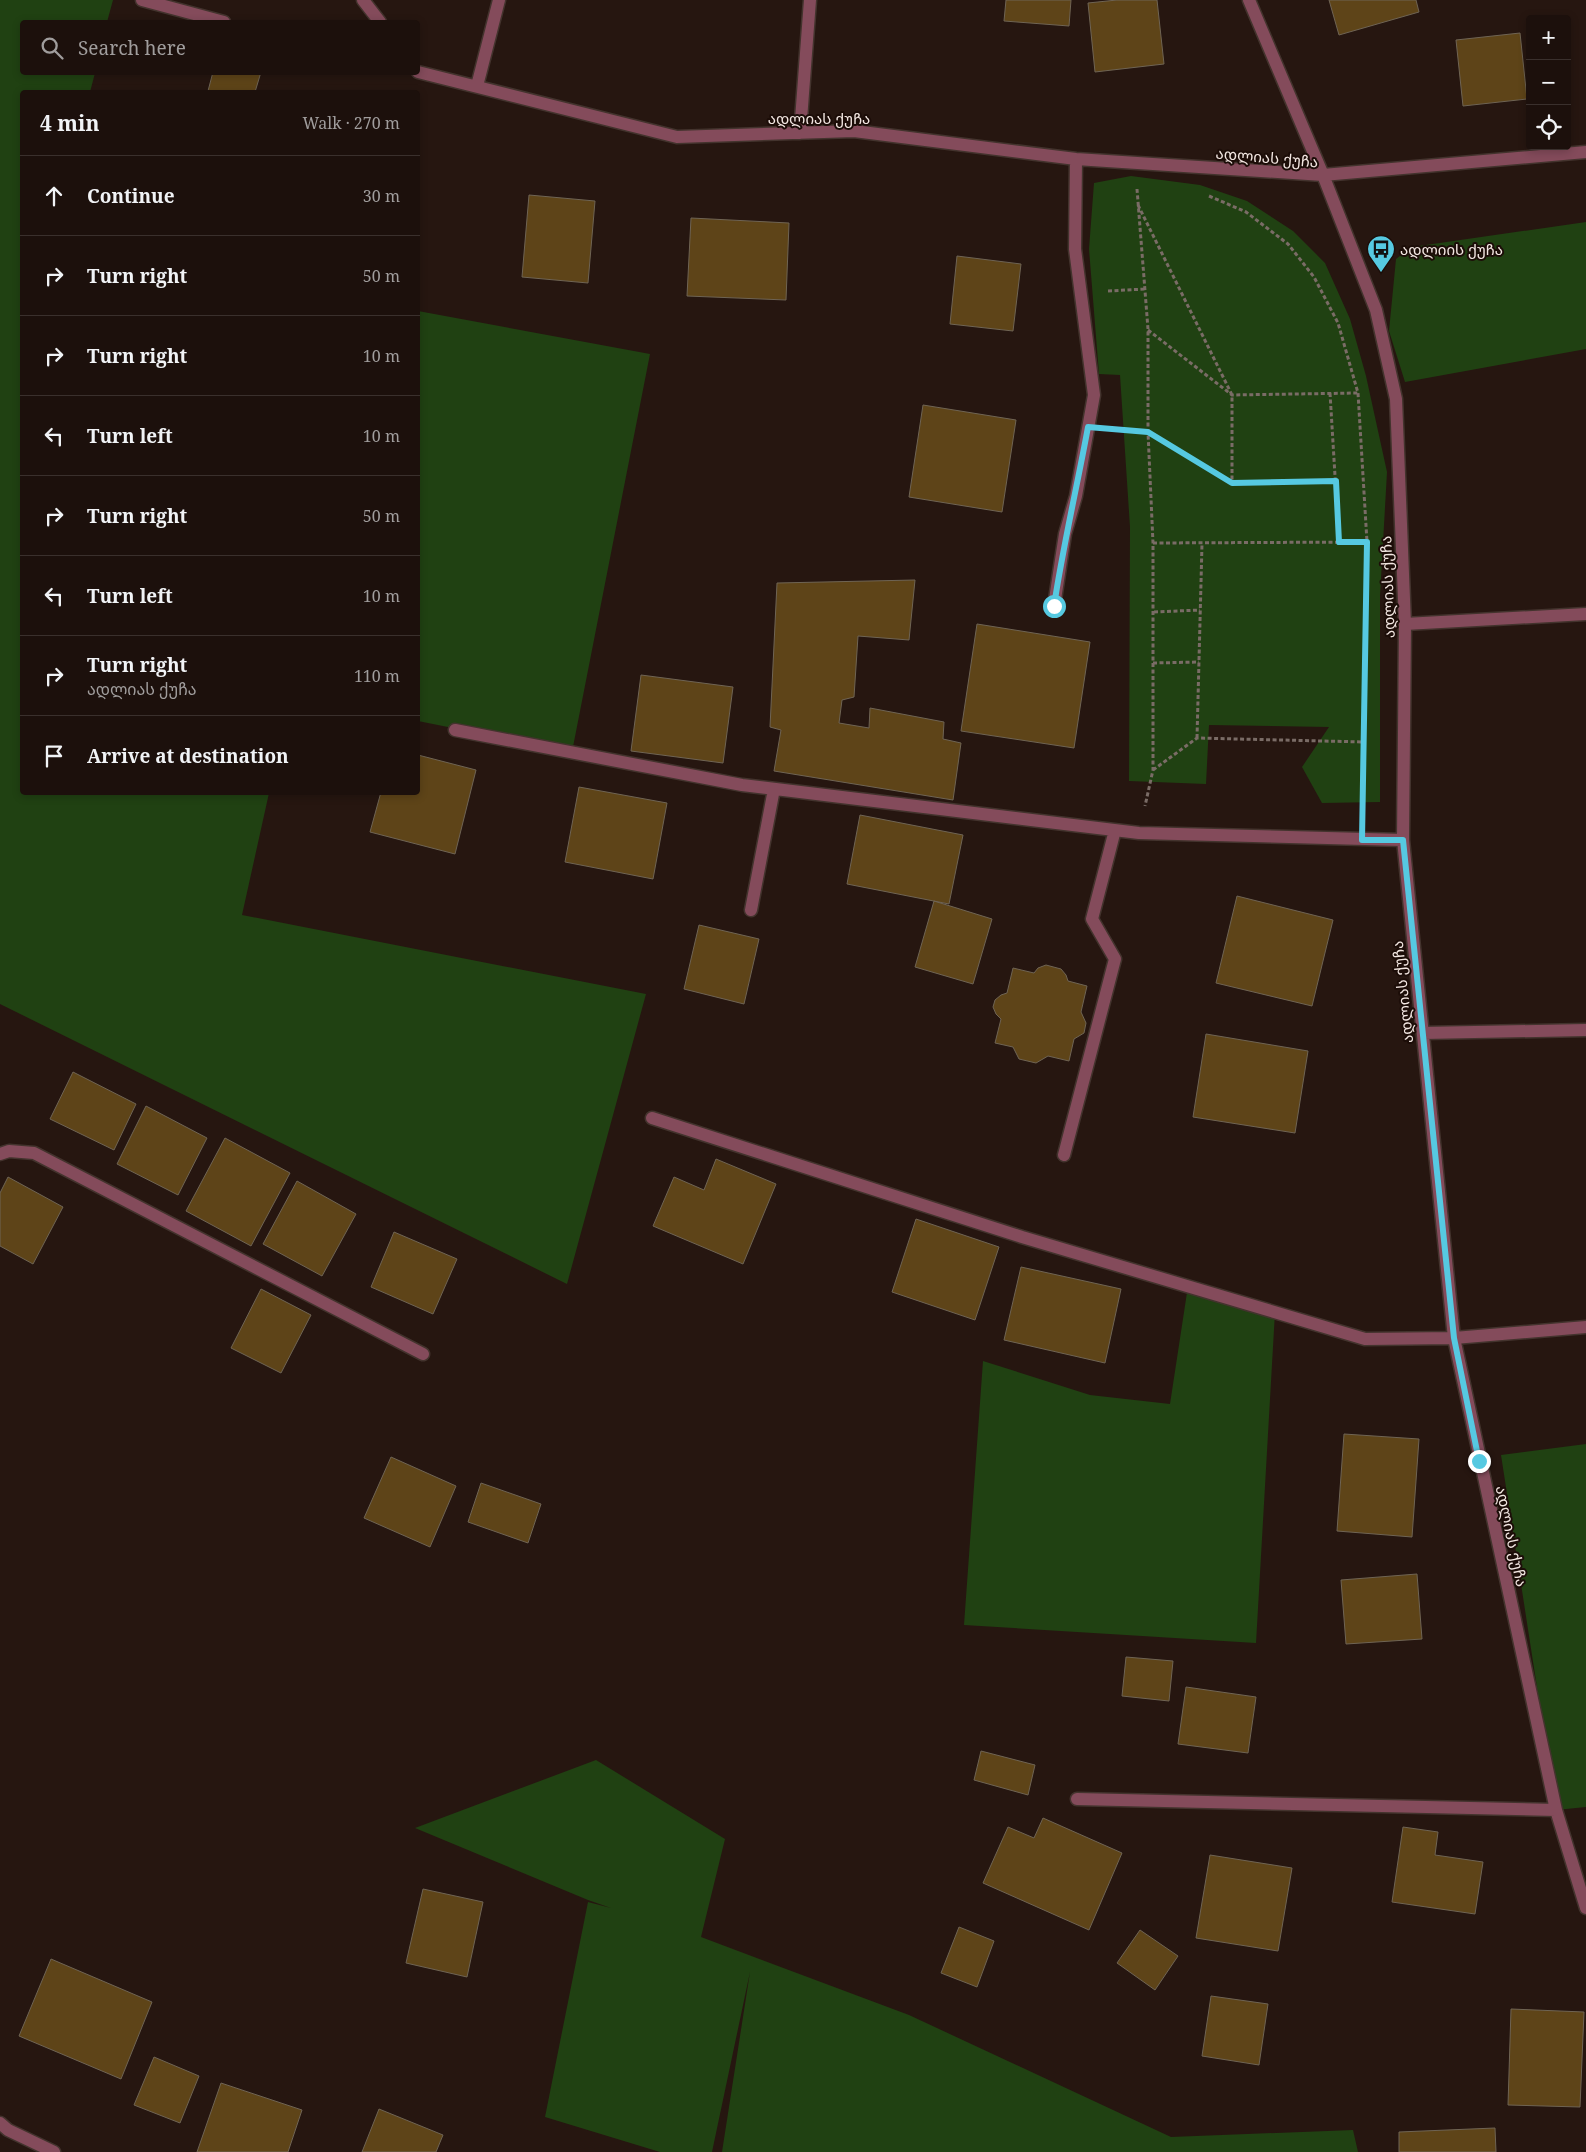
<!DOCTYPE html>
<meta charset="utf-8">
<style>
:root{--surface:#1c100c;--page:#251915;--text:#f1f3f6;--muted:#a09d9d;--line:#3a302d}
body{margin:0;font-family:"Noto Serif","Noto Sans Georgian",serif;background:var(--page);color:var(--text)}
.controls{position:absolute;right:15px;top:15px;display:grid;overflow:hidden;border-radius:5px;box-shadow:0 2px 8px #0003}
.controls button{width:45px;height:45px;display:grid;place-items:center;padding:0;border:0;border-bottom:1px solid var(--line);background:var(--surface);color:var(--text);font:25px sans-serif}
.stop{position:absolute;width:15px;height:15px;margin:-11px;border:4px solid #56c9e1;border-radius:50%;background:#fff}
.stop.end{background:#56c9e1;border-color:#fff;box-shadow:0 1px 5px #0008}
.list{margin:0;padding:0;list-style:none}
h2{display:flex;justify-content:space-between;align-items:center;height:65px;margin:0;padding:0 20px;font-size:21px}
h2 small{font-size:16px;font-weight:400;color:var(--muted)}
.list li{display:grid;grid-template-columns:32px 1fr auto;gap:15px;align-items:center;box-sizing:border-box;height:80px;padding:0 20px;border-top:1px solid var(--line)}
.list b{display:block;font-size:19px;white-space:nowrap}
.list p{margin:0;font-size:16px;white-space:nowrap;color:var(--muted)}
.list em{font-size:16px;font-style:normal;color:var(--muted)}
.icon{flex:none;width:28px;height:28px;fill:none;stroke:currentColor;stroke-width:2;stroke-linecap:round;stroke-linejoin:round}
.map{position:relative;flex:none;width:1586px;height:2152px;overflow:hidden}
.search{position:absolute;background:var(--surface);box-shadow:0 2px 8px #0003;left:20px;top:20px;width:400px;height:55px;display:flex;align-items:center;gap:12px;box-sizing:border-box;padding:0 18px;border-radius:5px;color:var(--muted);font-size:19px}
.panel{position:absolute;background:var(--surface);box-shadow:0 2px 8px #0003;left:20px;top:90px;width:400px;height:705px;border-radius:5px}
.map>svg:first-child{display:block}
.green{fill:#204112}
.building{fill:#5e4418;stroke:#6f6454}
.lines{fill:none;stroke-linecap:round;stroke-linejoin:round}
.minor-casing{stroke:#43332d;stroke-width:15}
.path{stroke:#7a6c66;stroke-width:3;stroke-dasharray:4 2.5;stroke-linecap:butt}
.minor{stroke:#844b5b;stroke-width:12}
.route{stroke:#56c9e1;stroke-width:6}
.labels{text-anchor:middle;dominant-baseline:central;stroke-width:4;stroke-linejoin:round;paint-order:stroke}
.street-label{font-size:15px;fill:#f3e7e2;stroke:#1c0d08}
.poi-label{font-size:15px;fill:#f3e7e2;stroke:#1c0d08;text-anchor:start}
</style>
<div class="map">
<svg width="1586" height="2152" viewBox="0 0 1586 2152">
<rect width="100%" height="100%" fill="#261610"/>
<path class="green" d="M 0,0 L 113,0 L 107,22 L 22,22 L 22,72 L 95,73 L 90,92 L 22,92 L 22,792 L 269,793 L 242,915 L 646,994 L 567,1284 L 0,1004 Z
M 1131,176 L 1200,185 L 1247,201 L 1293,231 L 1325,263 L 1350,319 L 1366,376 L 1387,472 L 1380,596 L 1380,802 L 1322,803 L 1302,767 L 1329,727 L 1209,725 L 1206,784 L 1129,781 L 1130,527 L 1120,375 L 1099,374 L 1089,249 L 1094,183 Z
M 1586,222 L 1586,349 L 1405,382 L 1389,331 L 1396,259 L 1412,247 Z
M 418,311 L 650,354 L 572,752 L 418,721 Z
M 1188,1286 L 1275,1312 L 1256,1643 L 964,1625 L 983,1361 L 1090,1395 L 1170,1404 Z
M 1586,1444 L 1586,1807 L 1556,1810 L 1501,1455 Z
M 596,1760 L 725,1839 L 701,1937 L 909,2015 L 1171,2137 L 1353,2130 L 1358,2152 L 722,2152 L 750,1972 L 712,2152 L 660,2152 L 545,2117 L 588,1902 L 611,1908 L 588,1900 L 415,1828 Z"/>
<path class="building" d="M 1006,0 L 1071,0 L 1069,26 L 1004,21 Z
M 1117,0 L 1157,0 L 1164,64 L 1095,72 L 1088,3 Z
M 1329,0 L 1416,0 L 1419,12 L 1339,35 Z
M 1520,33 L 1527,99 L 1463,106 L 1456,40 Z
M 213,72 L 261,72 L 255,92 L 212,92 L 208,91 Z
M 529,195 L 595,201 L 588,283 L 522,277 Z
M 691,218 L 789,223 L 786,300 L 687,296 Z
M 957,256 L 1021,264 L 1013,331 L 950,324 Z
M 923,405 L 1016,420 L 1002,512 L 909,497 Z
M 915,580 L 909,640 L 858,636 L 854,697 L 842,700 L 839,723 L 869,728 L 870,708 L 944,722 L 943,739 L 961,743 L 953,800 L 774,771 L 781,730 L 770,727 L 777,583 Z
M 977,624 L 1090,642 L 1074,748 L 961,731 Z
M 641,675 L 733,687 L 723,763 L 631,751 Z
M 418,755 L 476,770 L 455,854 L 370,832 L 381,792 L 418,792 Z
M 579,787 L 667,803 L 653,879 L 565,862 Z
M 860,815 L 963,835 L 949,904 L 847,884 Z
M 1237,896 L 1333,920 L 1312,1006 L 1216,983 Z
M 934,901 L 992,919 L 973,984 L 915,967 Z
M 699,925 L 759,939 L 744,1004 L 684,989 Z
M 1046,965 L 1061,969 L 1066,975 L 1068,981 L 1087,986 L 1081,1012 L 1086,1023 L 1084,1033 L 1074,1039 L 1069,1061 L 1048,1056 L 1036,1063 L 1019,1059 L 1013,1047 L 995,1043 L 1001,1019 L 996,1014 L 993,1007 L 995,1000 L 1001,995 L 1007,993 L 1013,968 L 1034,973 L 1038,968 Z
M 1206,1034 L 1308,1051 L 1295,1133 L 1193,1117 Z
M 73,1072 L 136,1104 L 114,1150 L 50,1119 Z
M 146,1106 L 207,1138 L 178,1195 L 117,1164 Z
M 225,1138 L 290,1173 L 251,1246 L 186,1211 Z
M 716,1159 L 776,1184 L 743,1264 L 653,1226 L 674,1177 L 704,1190 Z
M 8,1177 L 63,1207 L 33,1264 L 0,1246 L 0,1193 Z
M 297,1181 L 356,1214 L 322,1276 L 263,1244 Z
M 916,1219 L 999,1247 L 975,1320 L 892,1292 Z
M 394,1232 L 457,1259 L 433,1314 L 371,1287 Z
M 1021,1267 L 1121,1289 L 1105,1363 L 1004,1340 Z
M 261,1289 L 311,1315 L 281,1373 L 231,1348 Z
M 1344,1434 L 1419,1439 L 1412,1537 L 1337,1531 Z
M 391,1457 L 456,1486 L 430,1547 L 364,1518 Z
M 481,1483 L 541,1504 L 528,1543 L 468,1522 Z
M 1417,1574 L 1422,1639 L 1346,1644 L 1341,1580 Z
M 1126,1657 L 1173,1661 L 1169,1701 L 1122,1696 Z
M 1186,1687 L 1256,1697 L 1248,1753 L 1178,1744 Z
M 981,1751 L 1035,1765 L 1028,1795 L 974,1780 Z
M 1043,1818 L 1122,1853 L 1089,1930 L 983,1883 L 1008,1827 L 1034,1838 Z
M 1403,1827 L 1438,1832 L 1435,1855 L 1483,1862 L 1475,1914 L 1392,1902 Z
M 1210,1855 L 1292,1868 L 1278,1951 L 1196,1938 Z
M 423,1889 L 483,1902 L 467,1977 L 406,1963 Z
M 959,1927 L 994,1941 L 977,1987 L 941,1973 Z
M 1140,1930 L 1178,1956 L 1155,1990 L 1117,1963 Z
M 51,1959 L 152,2002 L 121,2079 L 19,2036 Z
M 1211,1996 L 1268,2004 L 1259,2065 L 1202,2056 Z
M 1511,2009 L 1584,2012 L 1580,2107 L 1508,2105 Z
M 154,2057 L 199,2076 L 180,2123 L 134,2105 Z
M 221,2083 L 302,2110 L 288,2152 L 197,2152 Z
M 379,2109 L 443,2135 L 436,2152 L 362,2152 Z
M 1495,2128 L 1496,2152 L 1399,2152 L 1399,2132 Z"/>
<g class="lines">
<g class="minor-casing">
<path id="minor" d="M 142,0 L 224,22
M 363,0 L 380,22
M 1249,0 L 1323,175 L 1376,310 L 1396,399 L 1405,624 L 1403,840 L 1454,1338 L 1556,1810 L 1586,1908
M 418,72 L 677,137 L 854,131 L 1076,159 L 1323,175 L 1586,152
M 477,86 L 499,0
M 800,133 L 810,0
M 1054,606 L 1065,534 L 1076,496 L 1094,395 L 1075,249 L 1076,159
M 1405,624 L 1586,614
M 455,730 L 742,785 L 1139,833 L 1403,840
M 751,910 L 774,789
M 1423,1033 L 1586,1030
M 652,1118 L 1022,1237 L 1365,1339 L 1454,1338 L 1586,1327
M 0,1154 L 9,1151 L 34,1153 L 423,1354
M 1064,1155 L 1115,959 L 1092,919 L 1115,830
M 1077,1799 L 1556,1810
M 0,2123 L 8,2130 L 54,2152"/>
</g>
<path class="path" d="M 1137,189 L 1148,329 L 1148,432 L 1153,543 L 1153,770 L 1145,806
M 1209,196 L 1246,212 L 1288,244 L 1314,277 L 1338,323 L 1358,393 L 1367,542 L 1363,811
M 1138,205 L 1232,395 L 1232,483
M 1108,291 L 1145,289
M 1148,330 L 1232,395 L 1358,393
M 1330,393 L 1339,542
M 1116,429 L 1148,432 L 1232,483 L 1336,481
M 1153,543 L 1367,542
M 1154,612 L 1200,610
M 1153,663 L 1199,662
M 1197,738 L 1202,544
M 1153,770 L 1197,738 L 1364,742"/>
<use href="#minor" class="minor"/>
</g>
<g class="lines">
<path class="route" d="M 1054,606 C 1063,546 1077,487 1088,427 L 1148,432 L 1232,483 L 1336,481 L 1339,542 L 1367,542 L 1362,840 L 1403,840 L 1454,1338 L 1479,1461"/>
</g>
<defs>
<g id="bus-pin" transform="scale(1.4375)"><path d="M0 17L-7.5 6A9.5 9.5 0 1 1 7.5 6Z" fill="#56c9e1" stroke="#1c0d08"/><path d="M-5-6H5V4H4V6H2V4H-2V6H-4V4H-5ZM-3.5-4V0h7V-4ZM-3.5 1.2v1.5H-2V1.2ZM2 1.2v1.5H3.5V1.2Z" fill="#111"/></g>
</defs>
<g fill-rule="evenodd">
<use href="#bus-pin" x="1381" y="249"/>
</g>
<g class="labels">
<g class="street-label">
<text x="819" y="118">ადლიას ქუჩა</text>
<text transform="translate(1267 157) rotate(5)">ადლიას ქუჩა</text>
<text transform="translate(1387 587) rotate(-92)">ადლიას ქუჩა</text>
<text transform="translate(1402 992) rotate(-96)">ადლიას ქუჩა</text>
<text transform="translate(1512 1536) rotate(78)">ადლიას ქუჩა</text>
</g>
<g class="poi-label">
<text x="1400" y="249">ადლიის ქუჩა</text>
</g>
</g>
</svg>
<div class="controls">
<button>+</button>
<button>−</button>
<button><svg class="icon" aria-label="locate" viewBox="0 0 24 24"><circle cx="12" cy="12" r="6"/><path d="M12 2v4M12 18v4M2 12h4M18 12h4"/></svg></button>
</div>
<div class="stop" style="left:1054px;top:606px"></div>
<div class="stop end" style="left:1479px;top:1461px"></div>
<div class="search"><svg class="icon" aria-label="search" viewBox="0 0 24 24"><circle cx="10" cy="10" r="6"/><path d="M15 15l6 6"/></svg>Search here</div>
<section class="panel">
<h2>4 min<small>Walk · 270 m</small></h2>
<ul class="list">
<li><svg class="icon" aria-label="ahead" viewBox="0 0 24 24"><path d="M12 20V5M6 11l6-6 6 6"/></svg><div><b>Continue</b></div><em>30 m</em></li>
<li><svg class="icon" aria-label="right" viewBox="0 0 24 24"><path d="M7 20v-9h11M14 6l5 5-5 5"/></svg><div><b>Turn right</b></div><em>50 m</em></li>
<li><svg class="icon" aria-label="right" viewBox="0 0 24 24"><path d="M7 20v-9h11M14 6l5 5-5 5"/></svg><div><b>Turn right</b></div><em>10 m</em></li>
<li><svg class="icon" aria-label="left" viewBox="0 0 24 24"><path d="M17 20v-9H6M10 6l-5 5 5 5"/></svg><div><b>Turn left</b></div><em>10 m</em></li>
<li><svg class="icon" aria-label="right" viewBox="0 0 24 24"><path d="M7 20v-9h11M14 6l5 5-5 5"/></svg><div><b>Turn right</b></div><em>50 m</em></li>
<li><svg class="icon" aria-label="left" viewBox="0 0 24 24"><path d="M17 20v-9H6M10 6l-5 5 5 5"/></svg><div><b>Turn left</b></div><em>10 m</em></li>
<li><svg class="icon" aria-label="right" viewBox="0 0 24 24"><path d="M7 20v-9h11M14 6l5 5-5 5"/></svg><div><b>Turn right</b><p>ადლიას ქუჩა</p></div><em>110 m</em></li>
<li><svg class="icon" aria-label="arrive" viewBox="0 0 24 24"><path d="M6 21V4h12l-3 4 3 4H6"/></svg><div><b>Arrive at destination</b></div></li>
</ul>
</section>
</div>
